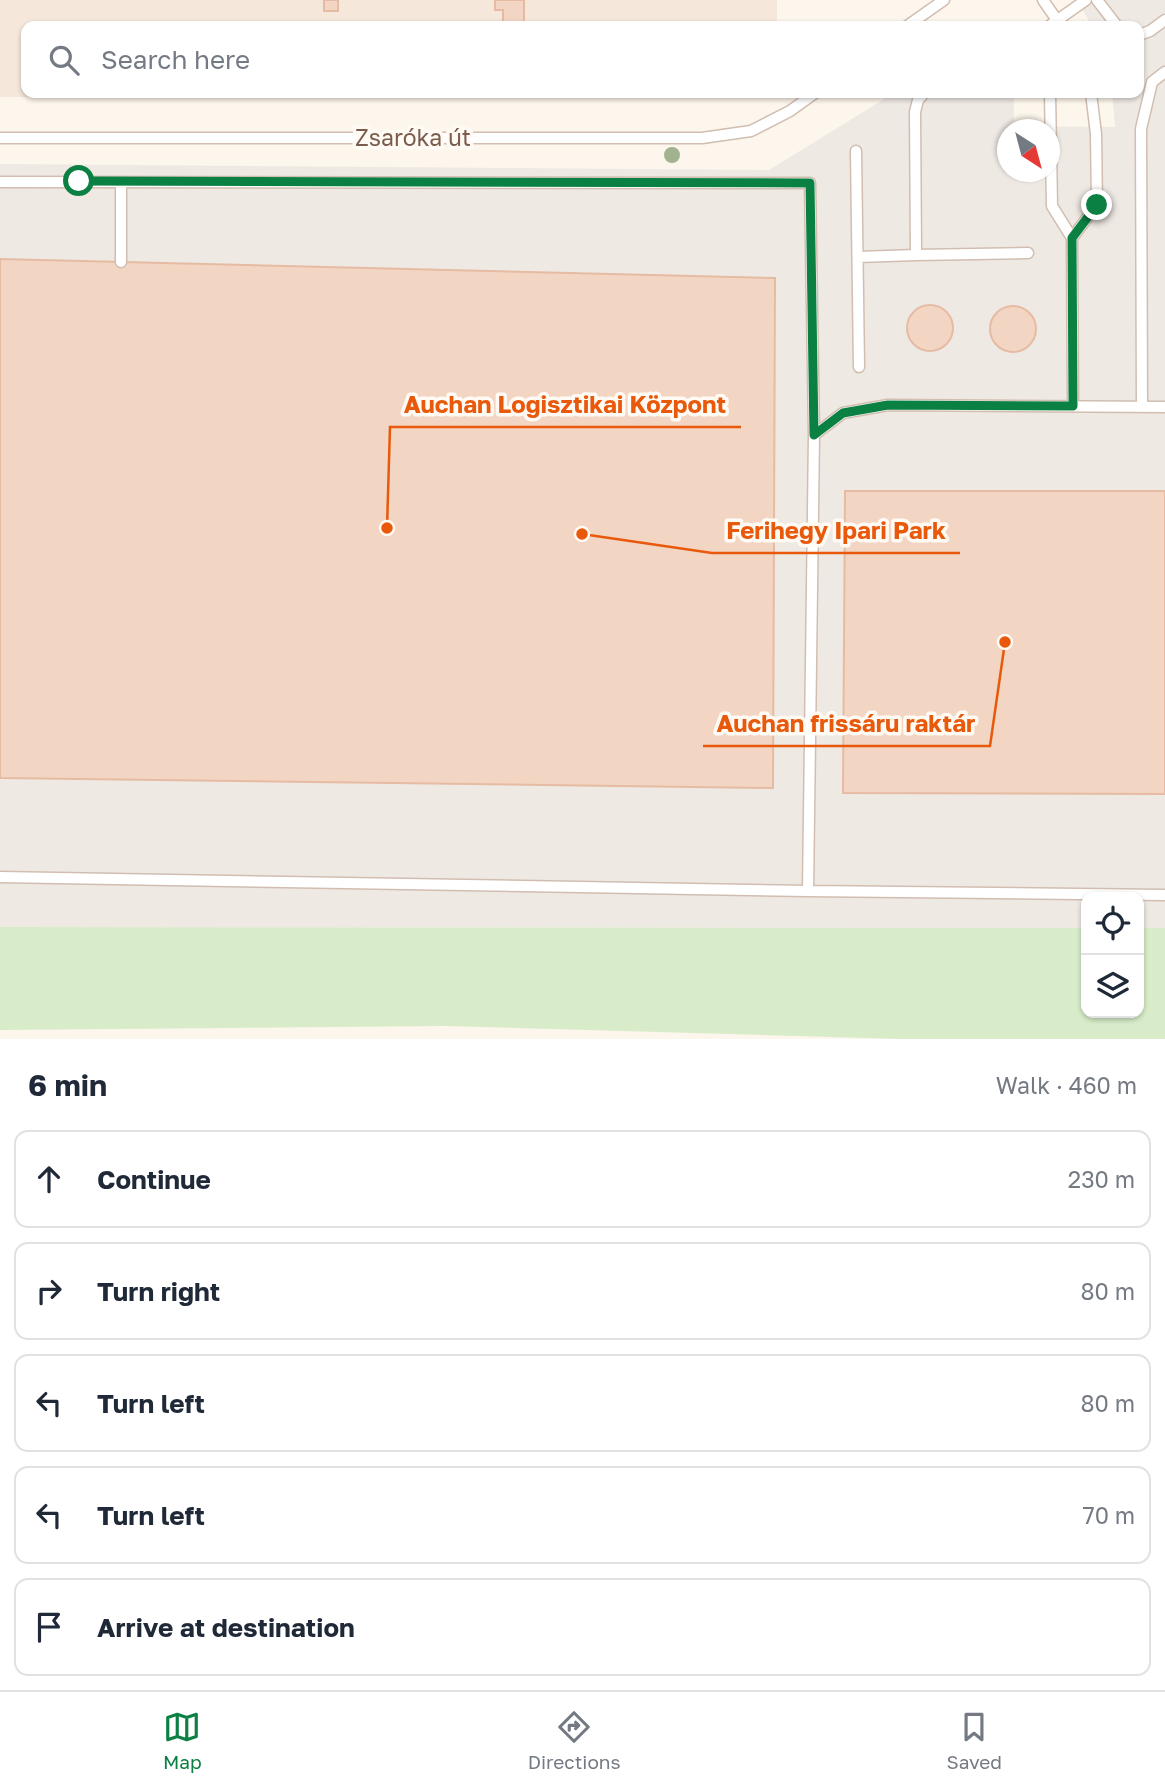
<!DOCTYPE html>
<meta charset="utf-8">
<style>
:root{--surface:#fff;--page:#f6f6f7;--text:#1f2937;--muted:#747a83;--line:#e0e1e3;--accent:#0b8043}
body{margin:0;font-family:"Golos Text",sans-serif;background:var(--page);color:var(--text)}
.controls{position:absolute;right:21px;bottom:21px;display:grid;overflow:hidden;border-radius:14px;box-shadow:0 2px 5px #0004}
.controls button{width:63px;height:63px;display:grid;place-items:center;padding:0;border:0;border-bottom:2px solid var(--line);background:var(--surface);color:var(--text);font:35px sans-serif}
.compass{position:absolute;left:997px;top:119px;width:63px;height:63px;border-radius:50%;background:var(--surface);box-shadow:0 2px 5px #0004;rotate:144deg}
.stop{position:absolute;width:21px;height:21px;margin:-16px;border:5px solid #0b8043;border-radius:50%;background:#fff}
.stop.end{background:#0b8043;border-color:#fff;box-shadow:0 2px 7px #0008}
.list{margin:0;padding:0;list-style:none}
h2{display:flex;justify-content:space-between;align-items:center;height:91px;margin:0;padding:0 28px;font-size:30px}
h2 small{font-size:23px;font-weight:400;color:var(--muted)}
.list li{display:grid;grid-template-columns:46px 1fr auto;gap:21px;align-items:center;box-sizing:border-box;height:98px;margin:0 14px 14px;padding:0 14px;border:2px solid var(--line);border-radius:14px}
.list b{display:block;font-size:26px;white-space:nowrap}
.list em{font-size:23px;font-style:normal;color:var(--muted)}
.icon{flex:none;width:38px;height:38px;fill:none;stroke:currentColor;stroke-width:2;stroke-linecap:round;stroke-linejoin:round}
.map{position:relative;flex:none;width:1165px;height:1039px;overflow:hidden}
.search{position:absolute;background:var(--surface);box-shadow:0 2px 5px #0004;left:21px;right:21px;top:21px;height:77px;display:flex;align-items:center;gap:18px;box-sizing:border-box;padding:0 24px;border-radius:14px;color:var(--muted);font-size:26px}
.sheet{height:651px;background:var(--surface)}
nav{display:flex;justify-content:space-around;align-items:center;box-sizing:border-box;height:98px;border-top:2px solid var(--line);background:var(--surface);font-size:19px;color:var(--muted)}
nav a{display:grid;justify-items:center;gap:4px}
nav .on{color:var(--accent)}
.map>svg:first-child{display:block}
.residential{fill:#f5e8da}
.industrial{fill:#efe9e4;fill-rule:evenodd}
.green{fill:#d8ecc9}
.building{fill:#f3d5c3;stroke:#e6bba3;stroke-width:2}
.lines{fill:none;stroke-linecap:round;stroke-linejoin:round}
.lane-casing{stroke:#d1beb0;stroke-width:13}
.lane{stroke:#fff;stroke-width:10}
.tree{fill:#a0b28e}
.route{stroke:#0b8043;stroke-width:9}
.labels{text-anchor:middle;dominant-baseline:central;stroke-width:7;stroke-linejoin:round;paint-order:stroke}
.street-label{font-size:23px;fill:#7a5c4d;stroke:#fffaf3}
.leader{fill:none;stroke:#e8590c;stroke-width:2.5}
.callout-dot{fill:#e8590c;stroke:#fffaf3;stroke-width:2.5}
.callout-label{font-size:24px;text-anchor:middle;font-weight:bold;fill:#e8590c;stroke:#fffaf3;stroke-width:7;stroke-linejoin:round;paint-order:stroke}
</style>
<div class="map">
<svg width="1165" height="1039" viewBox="0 0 1165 1039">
<rect width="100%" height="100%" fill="#fdf6ec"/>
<path class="residential" d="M 0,0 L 777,0 L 777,26 L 26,26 L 26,93 L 776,93 L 776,97 L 0,97 Z"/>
<path class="industrial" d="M 1077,0 L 1165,0 L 1165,928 L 1139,928 L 1139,897 L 1086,897 L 1086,928 L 0,927 L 0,164 L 769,170 L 894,93 L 1014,93 L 1014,126 L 1115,127 L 1112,93 L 1139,93 L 1139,26 L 1092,26 ZM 1007,130 L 1050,130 L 1050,172 L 1007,172 Z"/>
<path class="green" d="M 0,927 L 1086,928 L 1086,1013 L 1139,1013 L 1139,928 L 1165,928 L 1165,1039 L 900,1039 L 445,1026 L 0,1030 Z"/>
<path class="building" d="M 324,0 L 338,0 L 338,11 L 324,11 Z
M 495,0 L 524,0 L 524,26 L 493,26 L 493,23 L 503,23 L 503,10 L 495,10 Z
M 0,259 L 775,278 L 773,788 L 0,778 Z
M907 328a23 23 0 1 1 46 0a23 23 0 1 1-46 0Z
M990 329a23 23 0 1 1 46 0a23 23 0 1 1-46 0Z
M 845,491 L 1165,491 L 1165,794 L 843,793 Z"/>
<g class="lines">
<g class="lane-casing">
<path id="lane" d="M 1043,0 L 1061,26
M 1097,0 L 1117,26
M 907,26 L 944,0
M 1049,26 L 1086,0
M 1139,35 L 1150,31 L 1165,20
M 1050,93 L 1052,206 L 1072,238 L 1073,406
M 0,138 L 702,138 L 751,131 L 790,111 L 815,93
M 856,151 L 859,367
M 0,182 L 810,183 L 814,435
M 121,182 L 121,262
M 1072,238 L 1097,205 L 1096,134 L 1091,93
M 916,255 L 1028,253
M 858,257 L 916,255 L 915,112 L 918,100 L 924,93
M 1142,407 L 1141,129 L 1152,82 L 1165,72
M 0,877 L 808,891 L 1165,895
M 808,891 L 814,435 L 843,413 L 888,405 L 1165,407"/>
</g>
<use href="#lane" class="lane"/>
</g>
<circle class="tree" cx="672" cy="155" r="8"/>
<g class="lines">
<path class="route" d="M 79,181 L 810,183 L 814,435 L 843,413 L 888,405 L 1073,406 L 1072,238 L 1097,205"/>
</g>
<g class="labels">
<g class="street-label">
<text x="413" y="137">Zsaróka út</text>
</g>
</g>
<path class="leader" d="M387 528L390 427H741M582 534L712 553H960M1005 642L990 746H703"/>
<g class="callout-dot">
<circle cx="387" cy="528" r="7"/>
<circle cx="582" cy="534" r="7"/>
<circle cx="1005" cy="642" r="7"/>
</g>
<g class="callout-label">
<text x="565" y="413">Auchan Logisztikai Központ</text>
<text x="836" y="539">Ferihegy Ipari Park</text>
<text x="846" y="732">Auchan frissáru raktár</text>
</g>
</svg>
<div class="controls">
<button><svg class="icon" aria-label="locate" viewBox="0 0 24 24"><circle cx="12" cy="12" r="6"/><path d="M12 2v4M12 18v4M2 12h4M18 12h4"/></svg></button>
<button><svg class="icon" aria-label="layers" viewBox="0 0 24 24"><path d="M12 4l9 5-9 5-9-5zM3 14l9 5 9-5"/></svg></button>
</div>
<svg class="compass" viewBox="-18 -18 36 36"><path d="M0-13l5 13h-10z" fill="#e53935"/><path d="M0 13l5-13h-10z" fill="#747a83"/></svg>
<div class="stop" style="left:79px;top:181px"></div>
<div class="stop end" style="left:1097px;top:205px"></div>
<div class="search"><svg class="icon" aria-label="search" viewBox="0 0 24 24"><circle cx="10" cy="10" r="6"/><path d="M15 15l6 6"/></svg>Search here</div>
</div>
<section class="sheet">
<h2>6 min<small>Walk · 460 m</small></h2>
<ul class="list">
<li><svg class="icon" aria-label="ahead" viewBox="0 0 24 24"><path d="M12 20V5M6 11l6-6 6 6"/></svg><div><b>Continue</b></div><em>230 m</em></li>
<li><svg class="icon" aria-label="right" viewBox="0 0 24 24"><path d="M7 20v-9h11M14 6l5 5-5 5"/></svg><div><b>Turn right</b></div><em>80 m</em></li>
<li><svg class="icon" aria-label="left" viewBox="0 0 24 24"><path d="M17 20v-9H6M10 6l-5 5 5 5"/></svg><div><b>Turn left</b></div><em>80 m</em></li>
<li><svg class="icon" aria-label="left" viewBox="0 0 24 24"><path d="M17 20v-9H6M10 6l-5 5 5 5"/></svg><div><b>Turn left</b></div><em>70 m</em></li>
<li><svg class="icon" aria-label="arrive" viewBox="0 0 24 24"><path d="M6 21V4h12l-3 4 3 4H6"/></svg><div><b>Arrive at destination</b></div></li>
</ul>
</section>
<nav>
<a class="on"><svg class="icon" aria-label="map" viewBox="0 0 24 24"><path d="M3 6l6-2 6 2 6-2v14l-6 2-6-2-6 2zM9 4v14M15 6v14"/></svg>Map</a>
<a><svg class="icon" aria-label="directions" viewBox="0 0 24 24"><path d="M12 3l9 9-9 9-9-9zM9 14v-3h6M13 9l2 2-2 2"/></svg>Directions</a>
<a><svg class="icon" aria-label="saved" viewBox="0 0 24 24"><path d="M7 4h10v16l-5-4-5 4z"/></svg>Saved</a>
</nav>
